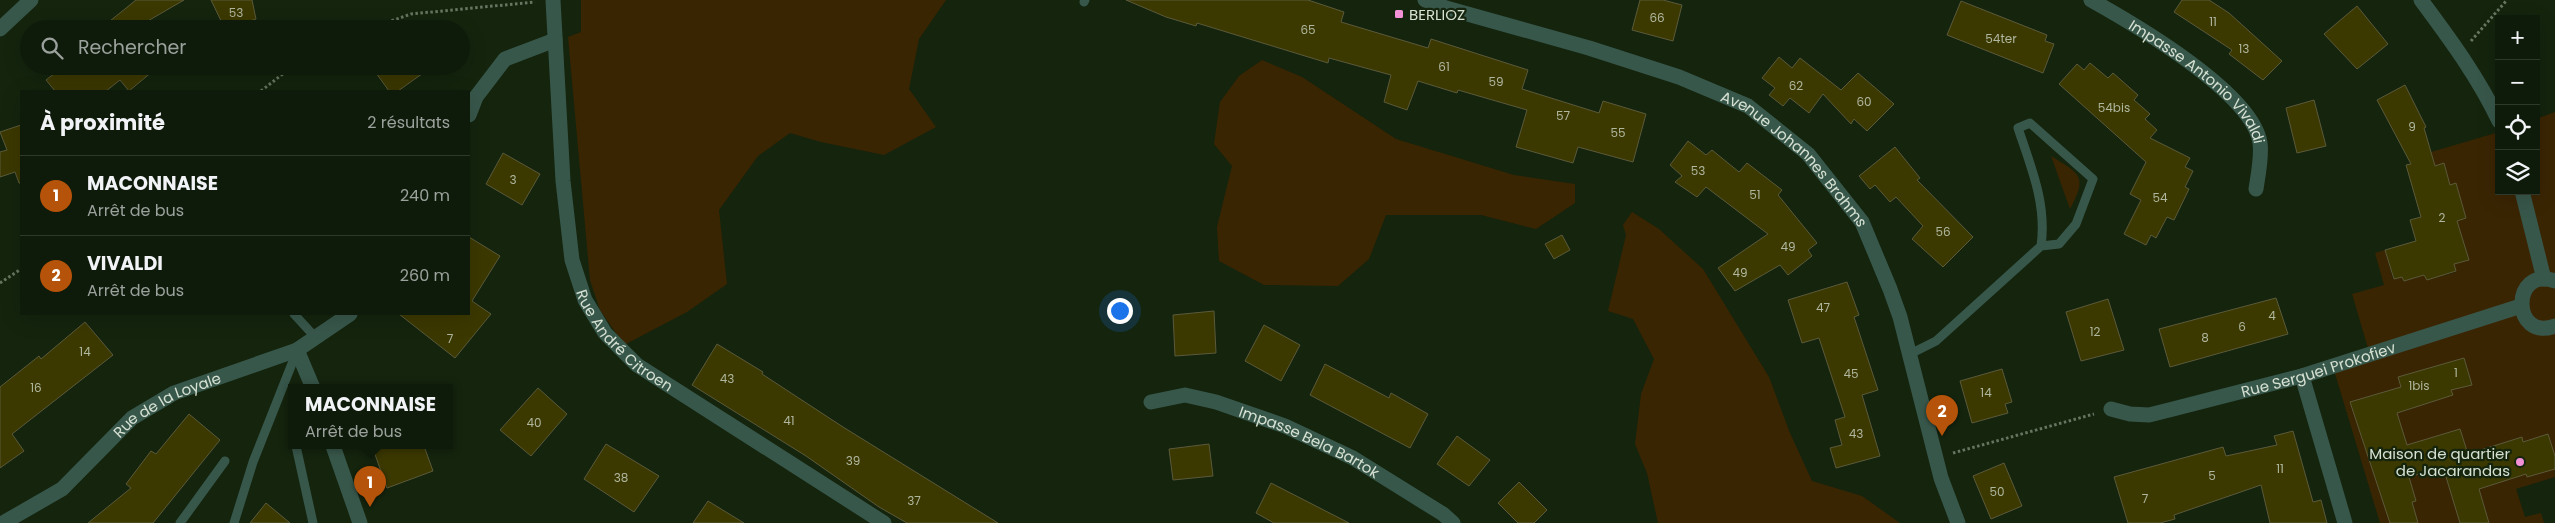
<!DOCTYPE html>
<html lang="fr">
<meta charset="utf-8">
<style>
:root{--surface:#0f1b0a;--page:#1d2818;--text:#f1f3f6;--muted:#9ba19c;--line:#2f392b;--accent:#b45309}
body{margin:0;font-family:Poppins,sans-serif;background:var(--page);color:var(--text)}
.controls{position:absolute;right:15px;top:15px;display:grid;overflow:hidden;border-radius:0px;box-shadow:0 5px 20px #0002}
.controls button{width:45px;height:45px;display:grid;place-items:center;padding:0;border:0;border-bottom:1px solid var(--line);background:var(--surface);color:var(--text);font:25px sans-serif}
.you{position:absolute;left:1119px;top:310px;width:18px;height:18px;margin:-12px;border:4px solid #fff;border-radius:50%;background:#1a73e8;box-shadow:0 0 0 8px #1a73e833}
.badge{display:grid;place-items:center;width:32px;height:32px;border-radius:50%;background:var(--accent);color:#fff;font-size:16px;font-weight:700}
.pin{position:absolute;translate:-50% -41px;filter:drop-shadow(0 1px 2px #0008)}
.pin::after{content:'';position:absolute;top:26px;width:18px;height:15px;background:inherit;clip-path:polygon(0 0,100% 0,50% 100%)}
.popup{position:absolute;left:288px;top:384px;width:165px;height:65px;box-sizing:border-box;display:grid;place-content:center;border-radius:0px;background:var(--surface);filter:drop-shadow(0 1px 4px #0005);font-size:16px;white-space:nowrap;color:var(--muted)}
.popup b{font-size:19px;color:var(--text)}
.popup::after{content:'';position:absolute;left:50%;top:100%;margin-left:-10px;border:10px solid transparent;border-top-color:var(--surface)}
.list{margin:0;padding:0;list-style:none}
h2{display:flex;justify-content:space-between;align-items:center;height:65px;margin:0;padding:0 20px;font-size:21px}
h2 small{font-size:16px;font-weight:400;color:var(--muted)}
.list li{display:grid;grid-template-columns:32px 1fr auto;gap:15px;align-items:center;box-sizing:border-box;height:80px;padding:0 20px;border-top:1px solid var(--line)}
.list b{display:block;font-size:19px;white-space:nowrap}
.list p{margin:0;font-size:16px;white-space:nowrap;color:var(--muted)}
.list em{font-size:16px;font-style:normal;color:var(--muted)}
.icon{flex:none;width:28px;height:28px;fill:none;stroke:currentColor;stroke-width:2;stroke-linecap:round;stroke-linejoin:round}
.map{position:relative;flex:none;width:2555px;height:523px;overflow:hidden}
.search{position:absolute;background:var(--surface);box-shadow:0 5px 20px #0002;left:20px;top:20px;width:450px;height:55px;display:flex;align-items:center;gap:12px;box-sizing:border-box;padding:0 18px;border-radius:28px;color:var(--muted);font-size:19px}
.panel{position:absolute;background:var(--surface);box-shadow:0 5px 20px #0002;left:20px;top:90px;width:450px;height:225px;border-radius:0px}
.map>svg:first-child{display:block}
.green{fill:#3a2503}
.building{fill:#3b3800;stroke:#5b5a3b}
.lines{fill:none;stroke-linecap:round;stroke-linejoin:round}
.path{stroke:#677561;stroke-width:3;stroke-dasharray:2.5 2.5;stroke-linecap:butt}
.service{stroke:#38574b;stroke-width:9}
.minor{stroke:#38574b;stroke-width:15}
.poi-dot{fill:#f391d6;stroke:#14240d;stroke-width:2}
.labels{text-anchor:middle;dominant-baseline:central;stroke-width:4.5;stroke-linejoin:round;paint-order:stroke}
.number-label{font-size:12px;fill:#afb79e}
.poi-label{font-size:15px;fill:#d6e1d2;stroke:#14240d;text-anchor:start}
.street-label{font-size:15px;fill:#d6e1d2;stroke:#14240d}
</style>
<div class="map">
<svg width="2555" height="523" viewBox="0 0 2555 523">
<rect width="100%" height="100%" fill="#14240d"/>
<path class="green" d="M 581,0 L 946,0 L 919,39 L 909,89 L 936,127 L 884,155 L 821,142 L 790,133 L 758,156 L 719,210 L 727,284 L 687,312 L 624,345 L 600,310 L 590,280 L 568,37 L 581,32 Z
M 1262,60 L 1302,77 L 1396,139 L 1514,175 L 1575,184 L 1575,203 L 1536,229 L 1481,215 L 1386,215 L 1369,259 L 1338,286 L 1264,285 L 1219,261 L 1217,227 L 1232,166 L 1214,144 L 1220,102 L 1239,76 Z
M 2555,112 L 2555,477 L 2516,489 L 2525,517 L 2541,513 L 2544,523 L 2380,523 L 2333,367 L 2370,355 L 2352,294 L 2384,285 L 2375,253 L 2385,250 L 2393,279 L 2402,277 L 2404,281 L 2424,275 L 2427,280 L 2456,272 L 2454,264 L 2469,260 L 2457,221 L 2466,218 L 2456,184 L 2450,185 L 2444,163 L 2435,166 L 2431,152 L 2499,132 L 2499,191 L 2536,191 L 2536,119 Z
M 2051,156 C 2080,174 2088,176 2070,209 Z
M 1632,212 L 1659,229 L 1703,269 L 1769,377 L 1790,433 L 1812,481 L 1862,496 L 1900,523 L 1658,523 L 1647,473 L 1635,444 L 1641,394 L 1654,359 L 1633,319 L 1608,311 L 1626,235 L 1623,225 Z"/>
<path class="building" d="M 136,0 L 184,0 L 134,29 L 100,29 Z
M 211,0 L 252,0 L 256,19 L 225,29 Z
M 1126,0 L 1308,0 L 1344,12 L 1341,22 L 1428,48 L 1431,39 L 1528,70 L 1522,89 L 1599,113 L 1603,101 L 1646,114 L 1633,162 L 1578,147 L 1573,163 L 1516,147 L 1527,110 L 1458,90 L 1457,93 L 1418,81 L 1407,110 L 1384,102 L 1391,75 L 1329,58 L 1328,63 L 1197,23 L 1196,26 L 1166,17 Z
M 1640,0 L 1663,0 L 1682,5 L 1673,41 L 1632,30 Z
M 2182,0 L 2209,0 L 2229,13 L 2282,61 L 2263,80 L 2229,54 L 2232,50 L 2174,12 Z
M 1961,1 L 2047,35 L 2045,41 L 2054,44 L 2043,73 L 1947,35 Z
M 2357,6 L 2388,44 L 2357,69 L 2324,34 Z
M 1779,57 L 1792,68 L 1800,58 L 1841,90 L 1858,73 L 1894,104 L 1867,131 L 1854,119 L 1851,124 L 1823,94 L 1809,113 L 1790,98 L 1783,106 L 1769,95 L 1775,88 L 1762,78 Z
M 2090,63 L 2108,78 L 2113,73 L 2138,95 L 2134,100 L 2150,114 L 2145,119 L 2157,130 L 2150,138 L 2190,158 L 2185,167 L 2193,171 L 2185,187 L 2189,189 L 2174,220 L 2167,217 L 2156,238 L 2151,235 L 2146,245 L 2124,234 L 2141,200 L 2130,194 L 2146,162 L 2059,84 L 2077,64 L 2084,70 Z
M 64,66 L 159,66 L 129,91 L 120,80 L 106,91 L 55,91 L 46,80 Z
M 371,66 L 433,66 L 398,91 L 389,91 Z
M 2405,85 L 2426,127 L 2424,128 L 2435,166 L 2444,163 L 2450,185 L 2456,183 L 2466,218 L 2457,221 L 2469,260 L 2454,264 L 2456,271 L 2427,280 L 2424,275 L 2404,281 L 2402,277 L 2394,279 L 2385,250 L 2416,241 L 2410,220 L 2421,217 L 2406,165 L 2411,164 L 2377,100 Z
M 2314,100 L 2326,146 L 2297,153 L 2286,108 Z
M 21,125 L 21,183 L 19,183 L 15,172 L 0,177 L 0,152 L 7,150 L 0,132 Z
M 1688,141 L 1706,155 L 1712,150 L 1739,172 L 1747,163 L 1782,190 L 1778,195 L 1817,243 L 1808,250 L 1812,256 L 1788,275 L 1780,265 L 1735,291 L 1718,268 L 1768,234 L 1706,187 L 1697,197 L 1675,182 L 1682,176 L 1670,165 Z
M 1895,147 L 1920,178 L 1917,180 L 1973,237 L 1943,267 L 1912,239 L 1923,226 L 1896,197 L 1890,202 L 1875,185 L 1870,189 L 1859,176 Z
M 503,153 L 540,174 L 522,205 L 486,184 Z
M 1562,235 L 1570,250 L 1554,259 L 1545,244 Z
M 469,237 L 500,256 L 472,301 L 491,314 L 455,358 L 399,314 L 469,314 Z
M 1847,282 L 1859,315 L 1854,317 L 1878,390 L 1862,395 L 1880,456 L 1836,468 L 1830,448 L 1842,445 L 1835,420 L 1845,417 L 1819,338 L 1802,343 L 1788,300 Z
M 2276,298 L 2288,334 L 2170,367 L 2159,329 Z
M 2108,299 L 2124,350 L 2081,361 L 2066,312 Z
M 1214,311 L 1216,353 L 1175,356 L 1173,315 Z
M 85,322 L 113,355 L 12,434 L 24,451 L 0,468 L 0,387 L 39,356 L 41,359 Z
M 1264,325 L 1300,345 L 1281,381 L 1245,361 Z
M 717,344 L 763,372 L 762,374 L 843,427 L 998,523 L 907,523 L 879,507 L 806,456 L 692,385 Z
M 2464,358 L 2472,385 L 2451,390 L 2453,395 L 2397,413 L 2407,445 L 2460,429 L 2468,454 L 2522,437 L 2523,442 L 2548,434 L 2555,456 L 2555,469 L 2527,477 L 2526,474 L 2479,489 L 2489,523 L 2460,523 L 2443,467 L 2409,477 L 2416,501 L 2412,502 L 2418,523 L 2390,523 L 2350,402 L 2401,387 L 2398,377 Z
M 1325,364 L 1389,398 L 1391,393 L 1428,414 L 1410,448 L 1310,395 Z
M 2002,369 L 2012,402 L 2005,404 L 2008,413 L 1972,423 L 1960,381 Z
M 538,388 L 567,414 L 531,456 L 500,430 Z
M 189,414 L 220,440 L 153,523 L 88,523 L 131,488 L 126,484 L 151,451 L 156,454 Z
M 2293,431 L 2313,502 L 2321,500 L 2327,523 L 2270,523 L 2261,485 L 2174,515 L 2175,519 L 2160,523 L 2128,523 L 2114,477 L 2223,447 L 2226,456 L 2277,445 L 2274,436 Z
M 1457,436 L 1490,460 L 1469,486 L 1437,464 Z
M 606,444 L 659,476 L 634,512 L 584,479 Z
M 1209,444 L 1213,476 L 1173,480 L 1169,449 Z
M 372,446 L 424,446 L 433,471 L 387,488 Z
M 2004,463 L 2022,506 L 1991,519 L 1973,476 Z
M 1519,482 L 1547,510 L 1534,523 L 1518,523 L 1498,503 Z
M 1271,483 L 1349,523 L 1274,523 L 1256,513 Z
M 708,501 L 744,523 L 693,523 Z
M 266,503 L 290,523 L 250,523 Z"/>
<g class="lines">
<path class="path" d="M 368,29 L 411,14 L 535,2
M 2471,41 L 2507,0
M 261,91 L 293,66
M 0,283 L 21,269
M 1953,453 L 2094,414"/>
<path class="service" d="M 1084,2 L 1085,0
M 294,314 L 316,338
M 1910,354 L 1936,341 L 2041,246 L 2059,244 L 2076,224 L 2093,179 L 2030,123 L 2018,128 C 2031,167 2047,204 2041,246
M 296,446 L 313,523
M 180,523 L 225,461
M 234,523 L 253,462 L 297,351"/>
<g class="minor">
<path id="s1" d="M 553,0 L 563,181 L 572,260 L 585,300 L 605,333 L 637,365 L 884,523"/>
<path id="s2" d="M 1425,0 L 1446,8 L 1589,48 L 1679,77 L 1748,106 L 1808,154 L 1862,222 L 1890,289 L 1900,317 L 1941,478 L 1958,523"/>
<path id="s3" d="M 2091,0 C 2134,24 2253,93 2260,143 C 2262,157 2258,175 2256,189"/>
<path d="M 2421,0 C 2450,39 2478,77 2499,121"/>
<path d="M 0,29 L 31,0"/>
<path d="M 469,115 L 476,97 L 505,59 L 555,40"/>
<path d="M 2522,191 L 2544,279"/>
<path d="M 2555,281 C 2511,265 2511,342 2555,326"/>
<path d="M 297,350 L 313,388"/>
<path d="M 2302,376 L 2345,523"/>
<path id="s4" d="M 1151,402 L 1185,395 L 1216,402 L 1285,426 L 1353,458 L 1443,514 L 1453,523"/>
<path id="s5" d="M 2111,409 L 2130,414 L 2149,415 L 2173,409 L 2302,376 L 2521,306"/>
<path d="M 333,446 L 360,523"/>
<path id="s6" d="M 3,523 L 62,489 L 132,418 L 174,393 L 297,350 L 350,314"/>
</g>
</g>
<g class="poi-dot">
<rect x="1394" y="9" width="10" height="10" rx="2.5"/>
<circle cx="2520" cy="462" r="5"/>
</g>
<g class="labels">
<g class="number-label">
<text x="236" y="12">53</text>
<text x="1657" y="17">66</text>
<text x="2213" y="21">11</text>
<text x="1308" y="29">65</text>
<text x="2001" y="38">54ter</text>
<text x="2244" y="48">13</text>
<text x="1444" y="66">61</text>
<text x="1496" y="81">59</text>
<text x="1796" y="85">62</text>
<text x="1864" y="101">60</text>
<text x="2114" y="107">54bis</text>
<text x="1563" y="115">57</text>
<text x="2412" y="126">9</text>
<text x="1618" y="132">55</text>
<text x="1698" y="170">53</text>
<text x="513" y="179">3</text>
<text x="1755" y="194">51</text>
<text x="2160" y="197">54</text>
<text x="2442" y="217">2</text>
<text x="1943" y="231">56</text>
<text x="1788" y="246">49</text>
<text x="1740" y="272">49</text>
<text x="1823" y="307">47</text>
<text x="2272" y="315">4</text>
<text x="2242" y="326">6</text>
<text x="2095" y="331">12</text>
<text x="2205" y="337">8</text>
<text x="450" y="338">7</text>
<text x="85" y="351">14</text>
<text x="2456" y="372">1</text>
<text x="1851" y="373">45</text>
<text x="727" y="378">43</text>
<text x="2419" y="385">1bis</text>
<text x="36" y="387">16</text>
<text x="1986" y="392">14</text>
<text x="789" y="420">41</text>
<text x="534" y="422">40</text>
<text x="1856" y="433">43</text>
<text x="853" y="460">39</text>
<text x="2280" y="468">11</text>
<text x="2212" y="475">5</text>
<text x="621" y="477">38</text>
<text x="1997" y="491">50</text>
<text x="2145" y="498">7</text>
<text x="914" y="500">37</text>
</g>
<g class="poi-label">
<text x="1409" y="14">BERLIOZ</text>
<text x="2510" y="453" text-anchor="end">Maison de quartier<tspan x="2510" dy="17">de Jacarandas</tspan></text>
</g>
<g class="street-label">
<text stroke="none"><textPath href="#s3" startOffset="136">Impasse Antonio Vivaldi</textPath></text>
<text stroke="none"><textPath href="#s2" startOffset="410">Avenue Johannes Brahms</textPath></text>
<text stroke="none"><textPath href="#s1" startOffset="360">Rue André Citroen</textPath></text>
<text stroke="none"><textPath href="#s5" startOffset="214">Rue Serguei Prokofiev</textPath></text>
<text stroke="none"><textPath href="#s6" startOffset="205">Rue de la Loyale</textPath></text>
<text stroke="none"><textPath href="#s4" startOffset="168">Impasse Bela Bartok</textPath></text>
</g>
</g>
</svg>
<div class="controls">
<button>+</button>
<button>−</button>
<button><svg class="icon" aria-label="locate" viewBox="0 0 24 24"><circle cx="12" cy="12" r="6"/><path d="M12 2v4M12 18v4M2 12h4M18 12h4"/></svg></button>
<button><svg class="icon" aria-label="layers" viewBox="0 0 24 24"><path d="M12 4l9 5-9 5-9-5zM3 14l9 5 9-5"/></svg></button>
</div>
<div class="you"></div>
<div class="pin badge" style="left:370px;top:507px">1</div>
<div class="popup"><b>MACONNAISE</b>Arrêt de bus</div>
<div class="pin badge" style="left:1942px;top:436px">2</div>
<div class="search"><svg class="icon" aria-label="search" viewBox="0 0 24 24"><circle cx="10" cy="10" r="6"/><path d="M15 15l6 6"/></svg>Rechercher</div>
<section class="panel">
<h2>À proximité<small>2 résultats</small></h2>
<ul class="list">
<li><span class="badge">1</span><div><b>MACONNAISE</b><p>Arrêt de bus</p></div><em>240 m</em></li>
<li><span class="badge">2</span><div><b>VIVALDI</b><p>Arrêt de bus</p></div><em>260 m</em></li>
</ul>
</section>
</div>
